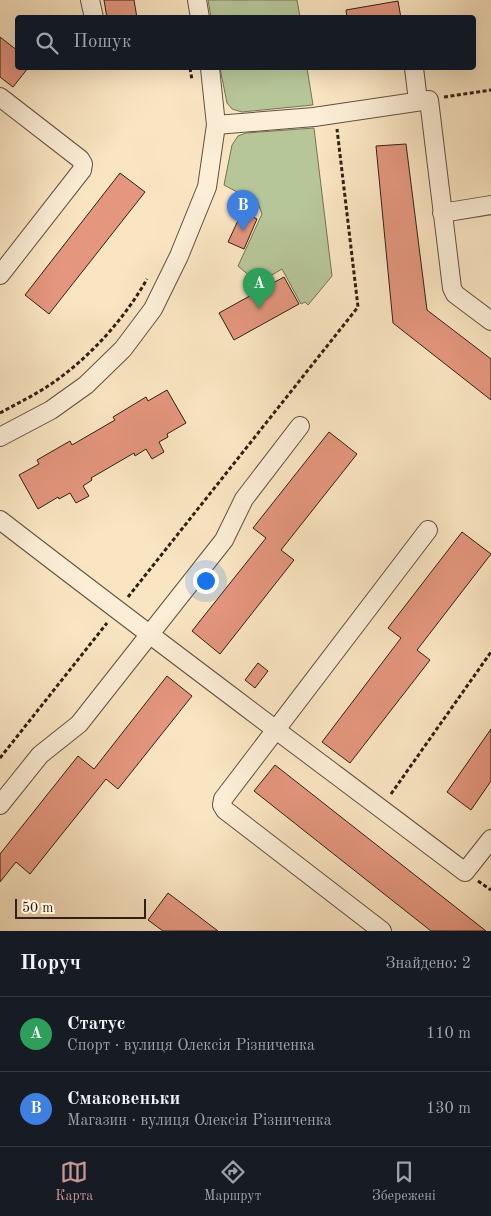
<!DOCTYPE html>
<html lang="uk">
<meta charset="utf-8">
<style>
:root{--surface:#171b24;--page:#242831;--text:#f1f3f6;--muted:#9ea1a6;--line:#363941;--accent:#c59692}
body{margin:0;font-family:"Old Standard TT",serif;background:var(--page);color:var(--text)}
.scale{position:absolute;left:15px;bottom:12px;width:131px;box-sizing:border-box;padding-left:5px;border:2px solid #302015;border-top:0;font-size:14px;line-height:18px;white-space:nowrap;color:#302015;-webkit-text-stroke:4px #fceed7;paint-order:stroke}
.you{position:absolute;left:205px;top:580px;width:18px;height:18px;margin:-12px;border:4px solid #fff;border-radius:50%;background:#1a73e8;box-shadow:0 0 0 8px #1a73e833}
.badge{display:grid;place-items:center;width:32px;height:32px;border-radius:50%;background:var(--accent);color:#fff;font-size:16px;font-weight:700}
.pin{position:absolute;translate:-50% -41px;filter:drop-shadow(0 1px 2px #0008)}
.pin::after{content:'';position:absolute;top:26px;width:18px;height:15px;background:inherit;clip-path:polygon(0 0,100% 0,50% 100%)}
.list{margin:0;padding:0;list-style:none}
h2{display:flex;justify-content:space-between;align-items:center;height:65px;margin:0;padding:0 20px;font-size:21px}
h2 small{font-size:16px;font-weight:400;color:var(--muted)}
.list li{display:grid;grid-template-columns:32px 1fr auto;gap:15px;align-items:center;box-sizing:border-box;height:75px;padding:0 20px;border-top:1px solid var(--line)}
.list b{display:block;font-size:19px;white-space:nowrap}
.list p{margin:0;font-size:16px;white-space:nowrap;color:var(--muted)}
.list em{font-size:16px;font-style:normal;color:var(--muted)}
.icon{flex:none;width:28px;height:28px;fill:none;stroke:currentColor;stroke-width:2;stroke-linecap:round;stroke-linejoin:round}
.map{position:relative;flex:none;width:491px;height:931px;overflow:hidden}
.search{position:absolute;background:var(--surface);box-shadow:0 5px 20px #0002;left:15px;right:15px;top:15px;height:55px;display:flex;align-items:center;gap:12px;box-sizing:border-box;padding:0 18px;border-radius:5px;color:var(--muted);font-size:19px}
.sheet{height:215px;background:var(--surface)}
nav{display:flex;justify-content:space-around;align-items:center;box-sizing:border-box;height:70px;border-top:1px solid var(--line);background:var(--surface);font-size:14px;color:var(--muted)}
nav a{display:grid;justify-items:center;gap:2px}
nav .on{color:var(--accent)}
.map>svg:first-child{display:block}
.green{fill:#b7c699;stroke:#747357}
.building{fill:#e4967e;stroke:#302015}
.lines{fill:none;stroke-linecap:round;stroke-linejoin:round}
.minor-casing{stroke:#625140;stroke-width:20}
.path{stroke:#302015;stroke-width:3;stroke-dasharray:4 2.5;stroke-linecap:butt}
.minor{stroke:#fceed7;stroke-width:18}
</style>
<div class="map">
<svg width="491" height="931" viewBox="0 0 491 931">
<rect width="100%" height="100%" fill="#fae5c2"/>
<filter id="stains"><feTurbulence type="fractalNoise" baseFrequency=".004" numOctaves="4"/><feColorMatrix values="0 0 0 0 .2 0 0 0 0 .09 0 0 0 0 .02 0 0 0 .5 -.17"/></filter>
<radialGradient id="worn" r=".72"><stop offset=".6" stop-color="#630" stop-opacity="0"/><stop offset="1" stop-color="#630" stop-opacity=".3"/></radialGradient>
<path class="green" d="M 208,0 L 297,0 L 300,17 L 211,17 Z
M 220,68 L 307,68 L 313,105 L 242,112 L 232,109 L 227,103 Z
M 314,128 L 332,276 L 308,305 L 305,302 L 301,304 L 282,269 L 258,283 L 238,266 L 262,214 L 258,203 L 224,185 L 232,145 L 238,136 L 246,133 Z"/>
<path class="building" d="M 104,0 L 134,0 L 137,18 L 107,18 Z
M 398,1 L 401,18 L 347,18 L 346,10 Z
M 0,37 L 18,51 L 18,68 L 28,68 L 13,87 L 0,77 Z
M 406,144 L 427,310 L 491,359 L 491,400 L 393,323 L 376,146 Z
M 120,173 L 145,192 L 49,314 L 25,295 Z
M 242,212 L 257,219 L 244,249 L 228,242 Z
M 284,277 L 299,304 L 234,340 L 219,313 Z
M 167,390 L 186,423 L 167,434 L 168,437 L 159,442 L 164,452 L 152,459 L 146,449 L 135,456 L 134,453 L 91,478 L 92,480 L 83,486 L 89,496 L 76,503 L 70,493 L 59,499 L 58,497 L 38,509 L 19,475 L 39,464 L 37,460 L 70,441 L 72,445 L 115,420 L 113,417 L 146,397 L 148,401 Z
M 329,432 L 357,454 L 281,550 L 294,560 L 220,654 L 192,631 L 266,538 L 253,528 Z
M 462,532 L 491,554 L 417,650 L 430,660 L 350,763 L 322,742 L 401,638 L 388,628 Z
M 258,663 L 268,671 L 255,688 L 245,680 Z
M 167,676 L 192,696 L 118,789 L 106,779 L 30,874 L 16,862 L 0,882 L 0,854 L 78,756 L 94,769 Z
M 491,729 L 491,781 L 471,810 L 447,792 Z
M 275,765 L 486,931 L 431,931 L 254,791 Z
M 168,893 L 218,931 L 163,931 L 148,920 Z"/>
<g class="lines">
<g class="minor-casing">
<path id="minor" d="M 90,0 L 94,18
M 197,0 L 200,18
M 414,68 L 418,101
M 0,97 L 80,159 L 83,164 L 82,170 L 0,275
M 216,125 L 314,117 L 429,100 L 452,288 L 455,294 L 491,321
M 442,213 L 491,205
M 0,437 L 51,410 L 86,385 L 123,349 L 153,309 L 179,256 L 207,187 L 216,125 L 210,68
M 0,520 C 154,639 310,755 465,872 L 491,839
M 0,805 L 40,755 L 79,724 L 224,540 L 244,499 L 300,426
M 382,931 L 225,810 L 222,805 L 223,799 L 428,530"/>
</g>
<path class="path" d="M 190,68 L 192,80
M 444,97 L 491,90
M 0,413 C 18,403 37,394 54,382 C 91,356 125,318 147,279
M 128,597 L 358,307 L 337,129
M 0,758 L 107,623
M 391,794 L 491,652
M 478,881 L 491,890"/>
<use href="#minor" class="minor"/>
</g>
<rect width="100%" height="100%" filter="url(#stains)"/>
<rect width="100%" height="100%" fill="url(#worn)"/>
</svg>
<div class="scale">50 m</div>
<div class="you"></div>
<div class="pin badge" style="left:259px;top:309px;background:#2e9e5b">A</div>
<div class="pin badge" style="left:243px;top:231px;background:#3f7fe0">B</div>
<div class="search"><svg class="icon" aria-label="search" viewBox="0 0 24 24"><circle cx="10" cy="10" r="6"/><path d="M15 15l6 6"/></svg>Пошук</div>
</div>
<section class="sheet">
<h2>Поруч<small>Знайдено: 2</small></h2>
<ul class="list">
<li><span class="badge" style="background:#2e9e5b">A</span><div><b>Статус</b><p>Спорт · вулиця Олексія Різниченка</p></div><em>110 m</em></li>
<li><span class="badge" style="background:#3f7fe0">B</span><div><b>Смаковеньки</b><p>Магазин · вулиця Олексія Різниченка</p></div><em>130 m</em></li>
</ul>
</section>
<nav>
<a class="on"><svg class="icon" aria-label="map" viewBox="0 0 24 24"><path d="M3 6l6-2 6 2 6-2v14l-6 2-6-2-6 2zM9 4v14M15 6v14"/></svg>Карта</a>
<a><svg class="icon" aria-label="directions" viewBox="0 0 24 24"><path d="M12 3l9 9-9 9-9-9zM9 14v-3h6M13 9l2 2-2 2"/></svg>Маршрут</a>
<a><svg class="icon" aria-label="saved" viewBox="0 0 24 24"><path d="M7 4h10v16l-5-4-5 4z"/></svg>Збережені</a>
</nav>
